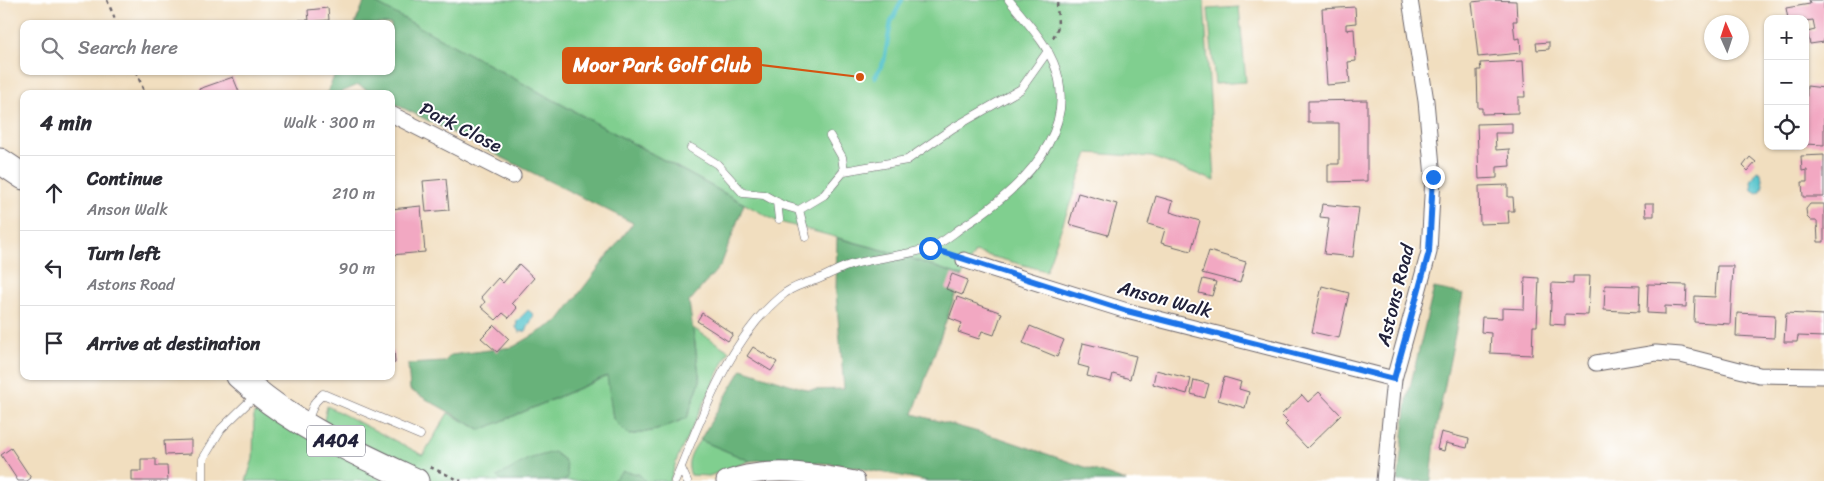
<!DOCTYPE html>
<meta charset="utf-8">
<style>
:root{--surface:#fff;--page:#f7f7f7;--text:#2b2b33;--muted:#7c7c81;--line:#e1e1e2}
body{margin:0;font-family:Sriracha,sans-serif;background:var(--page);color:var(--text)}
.controls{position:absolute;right:15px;top:15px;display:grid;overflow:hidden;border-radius:10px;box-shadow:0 1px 4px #0004}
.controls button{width:45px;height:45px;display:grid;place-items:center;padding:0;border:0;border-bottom:1px solid var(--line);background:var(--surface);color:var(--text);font:25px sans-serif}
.compass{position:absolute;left:1704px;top:15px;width:45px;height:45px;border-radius:50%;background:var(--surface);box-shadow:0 1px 4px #0004;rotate:357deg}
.stop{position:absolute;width:15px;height:15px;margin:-11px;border:4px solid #1a73e8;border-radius:50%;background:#fff}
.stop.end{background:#1a73e8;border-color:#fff;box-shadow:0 1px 5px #0008}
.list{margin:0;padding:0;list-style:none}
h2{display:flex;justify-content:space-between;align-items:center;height:65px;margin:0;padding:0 20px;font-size:21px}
h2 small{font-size:16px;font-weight:400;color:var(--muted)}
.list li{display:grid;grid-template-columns:32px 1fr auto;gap:15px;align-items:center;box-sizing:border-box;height:75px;padding:0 20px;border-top:1px solid var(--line)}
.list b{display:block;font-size:19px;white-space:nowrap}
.list p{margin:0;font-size:16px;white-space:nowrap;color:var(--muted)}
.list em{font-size:16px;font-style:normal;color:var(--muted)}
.icon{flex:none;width:28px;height:28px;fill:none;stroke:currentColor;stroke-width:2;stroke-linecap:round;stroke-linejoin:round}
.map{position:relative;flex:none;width:1824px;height:481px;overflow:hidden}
.search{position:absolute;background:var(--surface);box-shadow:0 1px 4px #0004;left:20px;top:20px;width:375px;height:55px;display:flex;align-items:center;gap:12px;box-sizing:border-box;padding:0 18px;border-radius:10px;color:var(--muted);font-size:19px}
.panel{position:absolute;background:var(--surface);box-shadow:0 1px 4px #0004;left:20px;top:90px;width:375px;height:290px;border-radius:10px}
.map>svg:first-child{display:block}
.green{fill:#80cf8f;stroke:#517865}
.forest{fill:#68b27a;stroke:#456a5a}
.water{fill:#57c4cc;stroke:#3c7384}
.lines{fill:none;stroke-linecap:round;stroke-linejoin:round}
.stream{stroke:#57c4cc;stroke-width:4.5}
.building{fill:#f2a8c2}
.service-casing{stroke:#6a6469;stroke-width:9}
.minor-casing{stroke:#6a6469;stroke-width:17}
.tertiary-casing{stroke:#6a6469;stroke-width:21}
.primary-casing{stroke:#6a6469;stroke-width:27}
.path{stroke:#6a6469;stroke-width:2.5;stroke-dasharray:4 4;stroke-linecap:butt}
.service{stroke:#fff;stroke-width:8}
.minor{stroke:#fff;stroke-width:15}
.tertiary{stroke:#fff;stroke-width:19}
.primary{stroke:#fff;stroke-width:25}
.route{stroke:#1a73e8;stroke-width:6}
.labels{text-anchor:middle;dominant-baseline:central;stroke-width:4;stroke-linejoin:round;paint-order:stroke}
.shield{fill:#fff;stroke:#646476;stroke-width:1}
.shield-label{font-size:18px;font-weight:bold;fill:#22223b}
.street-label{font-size:19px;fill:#22223b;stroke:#fff}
.leader{fill:none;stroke:#d45411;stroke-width:2}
.callout-dot{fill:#d45411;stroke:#fff;stroke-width:2}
.callout{fill:#d45411;stroke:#d45411;stroke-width:2}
.callout-label{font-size:20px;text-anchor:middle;font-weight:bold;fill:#fff}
</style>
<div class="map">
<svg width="1824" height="481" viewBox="0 0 1824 481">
<rect width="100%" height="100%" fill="#fff"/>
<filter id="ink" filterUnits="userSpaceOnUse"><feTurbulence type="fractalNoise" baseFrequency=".02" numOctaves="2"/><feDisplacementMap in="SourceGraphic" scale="10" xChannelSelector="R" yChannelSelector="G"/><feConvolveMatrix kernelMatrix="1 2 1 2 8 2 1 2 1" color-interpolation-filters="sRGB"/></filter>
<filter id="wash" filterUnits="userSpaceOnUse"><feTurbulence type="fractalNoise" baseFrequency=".0096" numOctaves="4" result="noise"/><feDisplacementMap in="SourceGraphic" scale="20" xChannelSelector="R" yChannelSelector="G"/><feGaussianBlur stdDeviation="1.12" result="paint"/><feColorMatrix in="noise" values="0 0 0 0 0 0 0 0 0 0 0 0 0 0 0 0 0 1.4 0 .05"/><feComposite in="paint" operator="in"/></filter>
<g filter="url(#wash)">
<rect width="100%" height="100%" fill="#f1debf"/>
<path class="green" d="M 370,0 L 1204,0 L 1215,181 L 1152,157 L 1088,153 L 1046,271 L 975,252 L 962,276 L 898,254 L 776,221 Z
M 1239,7 L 1246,82 L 1215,84 L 1208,9 Z
M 693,328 L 729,351 L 677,459 L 670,481 L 434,481 L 323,425 L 327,406 L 423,455 L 448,413 L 481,430 L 608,376 L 613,419 L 629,435 L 657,430 L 687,418 L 700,381 Z
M 254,413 L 266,415 L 373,472 L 383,481 L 246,481 L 253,459 Z
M 700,440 L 750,461 L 709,476 L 691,475 C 685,462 692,451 700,440 Z"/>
<path class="forest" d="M 365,0 L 370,0 L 744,204 L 721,265 L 689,302 L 700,381 L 687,418 L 657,430 L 629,435 L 613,419 L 607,376 L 481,430 L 410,390 L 408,364 L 444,362 L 451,355 L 513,347 L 558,321 L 633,223 L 391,102 L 391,94 L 375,94 L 358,85 L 337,94 L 327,94 L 336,71 L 391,71 L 391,24 L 355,24 Z
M 837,238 L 898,254 L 962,276 L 913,414 L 1000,438 L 1126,481 L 928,481 L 843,465 L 775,459 L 750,461 L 700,440 L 742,369 L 808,390 L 844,389 L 836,293 Z
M 1434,288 L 1463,294 L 1436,430 L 1431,481 L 1398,481 L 1407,399 Z
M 554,452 L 565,461 L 568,477 L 565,481 L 501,481 L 497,477 L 528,459 Z
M 623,471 L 639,474 L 645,481 L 612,481 Z"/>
<path class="water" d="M 1757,171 L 1761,173 L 1763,185 L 1761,191 L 1757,193 L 1752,190 L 1751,181 Z
M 528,310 L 534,315 L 526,331 L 519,332 L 516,327 L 517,321 Z"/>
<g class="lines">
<path class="stream" d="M 875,77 L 884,61 L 891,22 L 902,0"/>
</g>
<g id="blocks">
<path class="building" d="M 1490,0 L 1516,1 L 1517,21 L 1513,21 L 1515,39 L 1520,38 L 1521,53 L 1478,57 L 1472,2 Z
M 1809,0 L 1824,0 L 1824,42 L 1810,44 L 1807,32 L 1815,30 L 1813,20 L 1805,21 L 1805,19 L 1788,19 L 1786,8 L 1810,4 Z
M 1355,7 L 1356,23 L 1346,24 L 1346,30 L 1354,29 L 1356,61 L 1348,62 L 1350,83 L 1327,85 L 1322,9 Z
M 328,8 L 329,20 L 309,22 L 308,10 Z
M 299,20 L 308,20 L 308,24 L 300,24 Z
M 1549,42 L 1549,49 L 1537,50 L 1536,43 Z
M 1523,61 L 1525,97 L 1518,97 L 1518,113 L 1482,114 L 1482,108 L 1478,108 L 1477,70 L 1481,70 L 1480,63 Z
M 233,77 L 240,94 L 200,94 L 199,89 Z
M 1807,86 L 1824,88 L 1824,145 L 1805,144 Z
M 1367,100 L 1367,181 L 1328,182 L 1328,164 L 1339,164 L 1339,123 L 1308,123 L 1308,101 Z
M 1512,123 L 1512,133 L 1495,133 L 1496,150 L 1509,149 L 1510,166 L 1497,167 L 1497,178 L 1479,179 L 1477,124 Z
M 1824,155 L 1824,197 L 1803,197 L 1802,182 L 1807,182 L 1807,170 L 1802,171 L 1801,156 Z
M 1750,157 L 1756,162 L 1748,171 L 1743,166 Z
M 446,179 L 449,210 L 426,212 L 423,181 Z
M 1508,185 L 1508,197 L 1513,197 L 1514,211 L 1508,211 L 1509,223 L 1480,224 L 1479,186 Z
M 1078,193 L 1117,204 L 1108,235 L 1069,224 Z
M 1156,196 L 1173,201 L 1170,212 L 1200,221 L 1191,251 L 1161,243 L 1165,229 L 1148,224 Z
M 1645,203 L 1654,203 L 1654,216 L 1646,216 Z
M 1322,204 L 1359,208 L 1353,257 L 1324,254 L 1329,218 L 1320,217 Z
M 1810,204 L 1824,204 L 1824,242 L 1818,242 L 1817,221 L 1811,221 L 1807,217 L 1806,209 Z
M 421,206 L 425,252 L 391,255 L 391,209 Z
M 1209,251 L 1246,262 L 1240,283 L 1202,273 Z
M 519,264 L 534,278 L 512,303 L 517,308 L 509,318 L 503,313 L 496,320 L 481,307 L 485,302 L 481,297 L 498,278 L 503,283 Z
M 1717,266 L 1733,266 L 1730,324 L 1694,322 L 1695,296 L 1715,297 Z
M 952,274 L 968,280 L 962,295 L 946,289 Z
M 1573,276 L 1590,276 L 1588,315 L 1565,314 L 1565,325 L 1550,324 L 1552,283 L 1573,284 Z
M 1525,277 L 1539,278 L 1537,326 L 1533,326 L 1532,355 L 1490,353 L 1491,333 L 1481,332 L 1482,317 L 1502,318 L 1502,308 L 1524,309 Z
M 1203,279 L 1216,282 L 1212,296 L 1199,293 Z
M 1648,284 L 1687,285 L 1686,307 L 1665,306 L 1665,314 L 1647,313 Z
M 1605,285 L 1640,286 L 1639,312 L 1604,310 Z
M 1322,286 L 1349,293 L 1339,338 L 1312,332 Z
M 957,297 L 1002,313 L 994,335 L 982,331 L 979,339 L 958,332 L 962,323 L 949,318 Z
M 702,313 L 733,334 L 728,341 L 697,321 Z
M 1737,313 L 1775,315 L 1774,338 L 1736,336 Z
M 1786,313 L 1824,315 L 1824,337 L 1798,336 L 1797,342 L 1784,342 Z
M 494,325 L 509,339 L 497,352 L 481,338 Z
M 1030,326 L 1064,340 L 1057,357 L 1023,343 Z
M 1083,343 L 1136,356 L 1130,379 L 1113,374 L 1111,382 L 1087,376 L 1089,368 L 1078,365 Z
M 753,347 L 777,362 L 771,371 L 747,356 Z
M 394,351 L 395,363 L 391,364 L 391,352 Z
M 1156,370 L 1191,379 L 1187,394 L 1153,384 Z
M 1224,377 L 1241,382 L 1239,389 L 1249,392 L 1245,408 L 1218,400 Z
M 1194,380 L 1209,384 L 1205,398 L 1191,394 Z
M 1319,392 L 1341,415 L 1307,448 L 1285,425 L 1288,422 L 1281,415 L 1302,395 L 1308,402 Z
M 1441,432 L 1469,439 L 1467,448 L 1446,443 L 1444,451 L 1437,449 Z
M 191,440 L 191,454 L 165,455 L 164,441 Z
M 11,448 L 31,478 L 27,481 L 18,481 L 1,455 Z
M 141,459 L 156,459 L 156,466 L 167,466 L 168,481 L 132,481 L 132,471 L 141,471 Z"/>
</g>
</g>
<g filter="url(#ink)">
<use href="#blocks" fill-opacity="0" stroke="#6a6469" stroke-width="1"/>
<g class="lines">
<g class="service-casing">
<path id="service" d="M 830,136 L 842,157 L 844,171
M 691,148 L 717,164 L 743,193 L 764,195 L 782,205 L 799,210 L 824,195 L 844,171 L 907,160 L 953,128 L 1021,89 L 1048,51
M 777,202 L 779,219
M 799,210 L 806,237
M 307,421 L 315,402 L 323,394 L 420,435
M 681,468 L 687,481
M 203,481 L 203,459 L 221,429 L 256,395
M 675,481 C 701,419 730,335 785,293 C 795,286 805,283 816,280 C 829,275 841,267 854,264 C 878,257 905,256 929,248 C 940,245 951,235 961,228 C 1009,197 1072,145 1059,80 C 1053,49 1028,24 1009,0"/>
</g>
<g class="minor-casing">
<path id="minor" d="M 391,114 L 513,176
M 964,260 L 1127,311 L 1394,379
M 1596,363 L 1656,353 L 1681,355 L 1759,375 L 1824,376
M 1384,481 L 1394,379 L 1429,252 L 1433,177 L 1426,101 L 1410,0"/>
</g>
<g class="tertiary-casing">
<path id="tertiary" d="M 726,481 C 769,465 812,473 855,481"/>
</g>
<g class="primary-casing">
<path id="primary" d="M 0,161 L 24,177
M 239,376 C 289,423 354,452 416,481"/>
</g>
<path class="path" d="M 107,0 L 117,24
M 1053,38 L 1058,27 L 1057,0
M 136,71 L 145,94
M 430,467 L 461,481"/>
<use href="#service" class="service"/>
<use href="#minor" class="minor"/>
<use href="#tertiary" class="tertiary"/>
<use href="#primary" class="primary"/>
</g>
</g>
<g class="lines" filter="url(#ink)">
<path class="route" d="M 930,248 L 1127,311 L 1394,379 L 1429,252 L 1433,177"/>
</g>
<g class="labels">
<rect class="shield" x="307" y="425.5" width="58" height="31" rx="4"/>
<g class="shield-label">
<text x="336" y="441">A404</text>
</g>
<g class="street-label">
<text transform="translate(461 127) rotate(27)">Park Close</text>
<text transform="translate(1395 295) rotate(-76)">Astons Road</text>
<text transform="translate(1165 299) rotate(15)">Anson Walk</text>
</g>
</g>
<path class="leader" d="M860 77L761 65"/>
<circle class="callout-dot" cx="860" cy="77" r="5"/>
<rect class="callout" x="563" y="48" width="198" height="35" rx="5"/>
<g class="callout-label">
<text x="662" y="72">Moor Park Golf Club</text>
</g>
</svg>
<div class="controls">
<button>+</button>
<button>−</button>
<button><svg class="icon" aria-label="locate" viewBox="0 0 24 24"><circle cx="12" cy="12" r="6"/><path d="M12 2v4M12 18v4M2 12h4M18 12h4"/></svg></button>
</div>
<svg class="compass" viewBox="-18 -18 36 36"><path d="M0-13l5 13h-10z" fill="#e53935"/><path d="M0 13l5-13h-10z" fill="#7c7c81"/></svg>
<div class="stop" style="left:930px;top:248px"></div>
<div class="stop end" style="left:1433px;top:177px"></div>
<div class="search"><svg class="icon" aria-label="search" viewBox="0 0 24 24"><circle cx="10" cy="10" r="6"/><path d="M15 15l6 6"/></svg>Search here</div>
<section class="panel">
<h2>4 min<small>Walk · 300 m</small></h2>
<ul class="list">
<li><svg class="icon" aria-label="ahead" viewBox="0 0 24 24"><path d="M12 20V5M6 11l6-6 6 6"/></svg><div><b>Continue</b><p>Anson Walk</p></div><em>210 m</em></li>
<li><svg class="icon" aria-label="left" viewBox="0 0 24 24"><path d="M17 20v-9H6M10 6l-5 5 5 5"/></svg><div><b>Turn left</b><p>Astons Road</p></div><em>90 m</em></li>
<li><svg class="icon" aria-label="arrive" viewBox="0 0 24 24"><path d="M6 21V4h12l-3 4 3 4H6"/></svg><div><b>Arrive at destination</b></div></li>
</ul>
</section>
</div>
